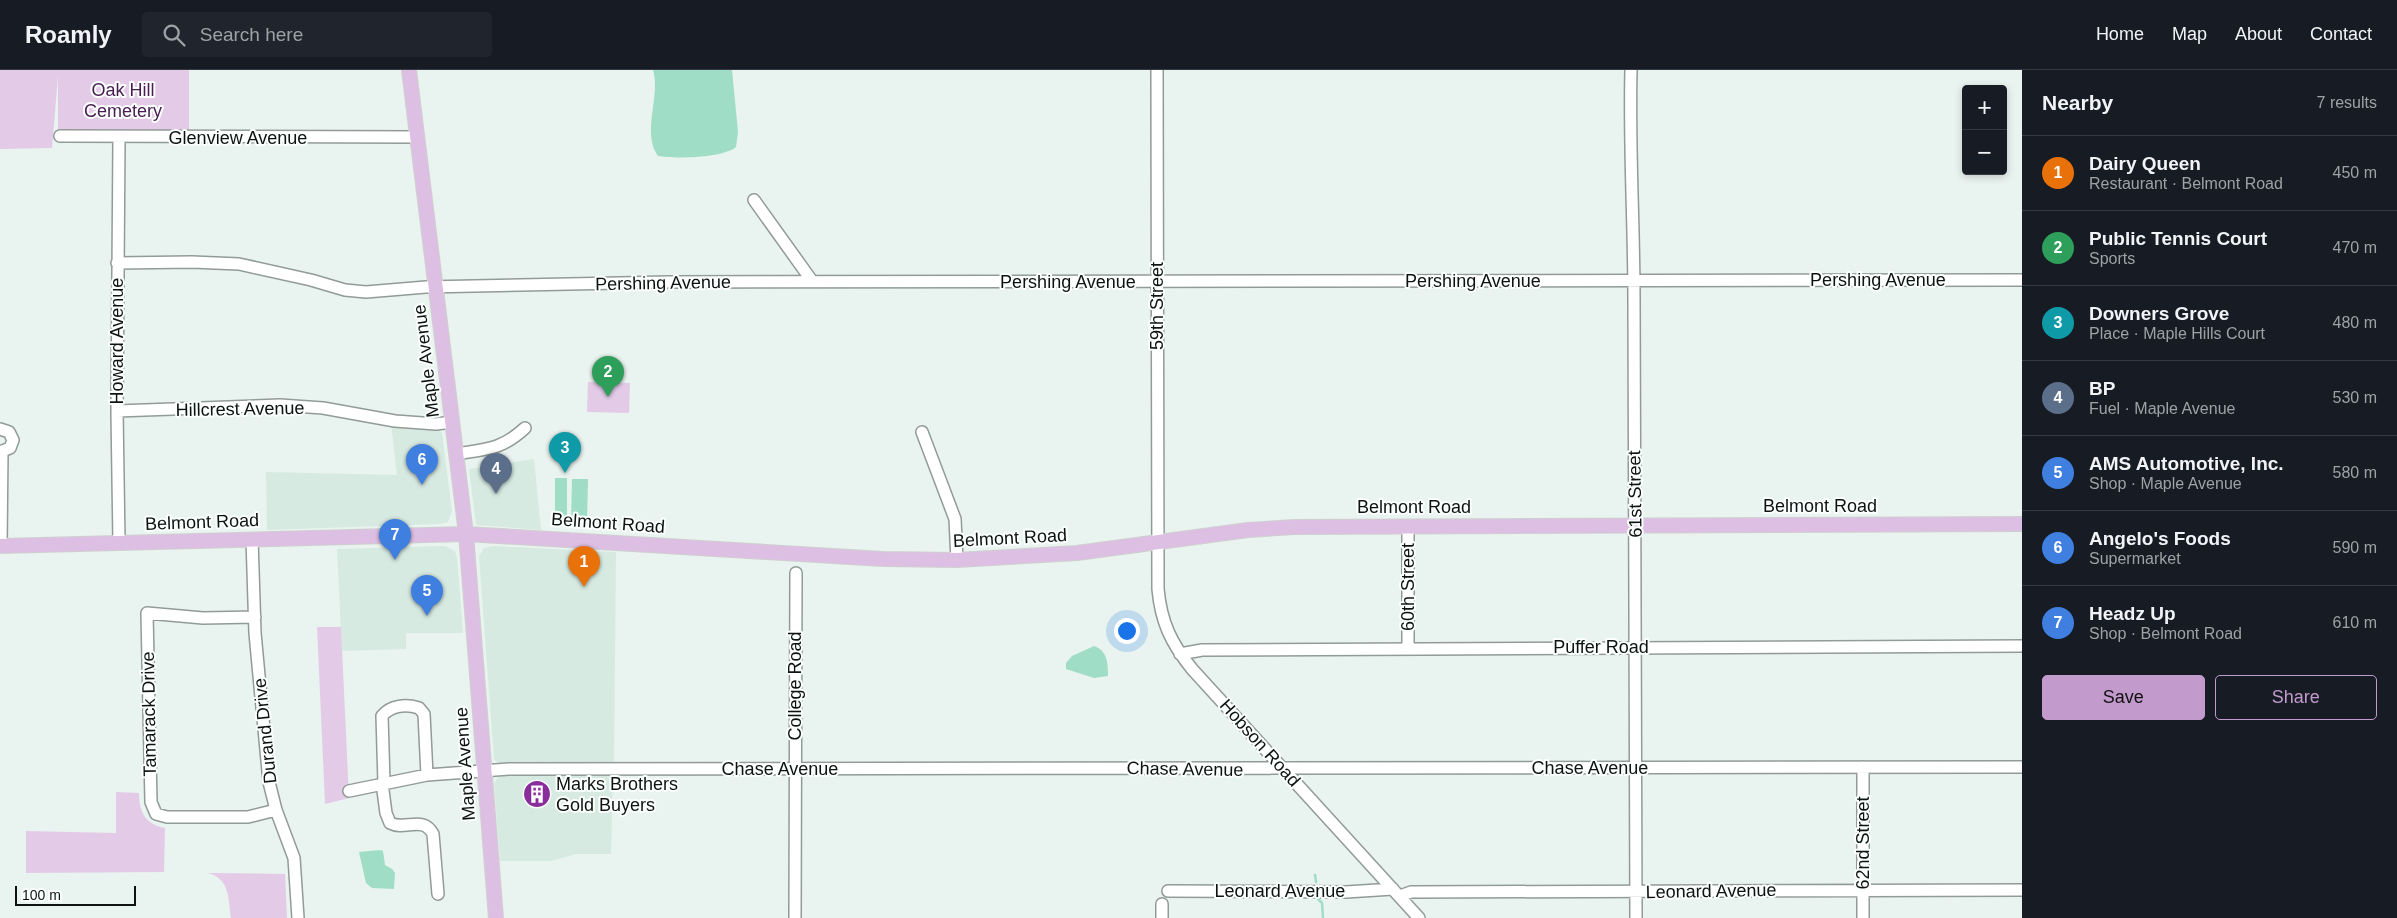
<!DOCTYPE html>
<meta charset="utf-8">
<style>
:root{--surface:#171b24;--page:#20242c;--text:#f1f3f6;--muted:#9ea1a6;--line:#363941;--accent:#c29acc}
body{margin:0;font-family:Arial,sans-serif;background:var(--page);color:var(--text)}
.controls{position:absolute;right:15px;top:15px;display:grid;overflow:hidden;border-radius:5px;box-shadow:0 2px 8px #0003}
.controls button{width:45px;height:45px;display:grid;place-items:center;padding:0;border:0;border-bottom:1px solid var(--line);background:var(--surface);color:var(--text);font:25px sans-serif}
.scale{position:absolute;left:15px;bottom:12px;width:121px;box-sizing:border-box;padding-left:5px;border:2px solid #0e1210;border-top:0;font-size:14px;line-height:18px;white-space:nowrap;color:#0e1210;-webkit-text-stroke:4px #fbfffd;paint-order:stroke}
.you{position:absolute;left:1126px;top:560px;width:18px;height:18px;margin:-12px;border:4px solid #fff;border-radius:50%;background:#1a73e8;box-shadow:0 0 0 8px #1a73e833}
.badge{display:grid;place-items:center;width:32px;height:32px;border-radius:50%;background:var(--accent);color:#fff;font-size:16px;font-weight:700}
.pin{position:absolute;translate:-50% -41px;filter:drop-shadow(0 1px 2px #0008)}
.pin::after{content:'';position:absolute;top:26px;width:18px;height:15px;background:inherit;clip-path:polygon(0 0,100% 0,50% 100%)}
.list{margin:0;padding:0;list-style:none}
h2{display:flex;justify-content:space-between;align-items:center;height:65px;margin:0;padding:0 20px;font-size:21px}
h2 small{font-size:16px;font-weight:400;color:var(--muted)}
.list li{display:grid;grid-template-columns:32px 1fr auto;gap:15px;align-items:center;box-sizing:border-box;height:75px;padding:0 20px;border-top:1px solid var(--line)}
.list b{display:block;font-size:19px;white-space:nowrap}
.list p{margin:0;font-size:16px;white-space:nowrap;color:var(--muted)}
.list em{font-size:16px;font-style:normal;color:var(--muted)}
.actions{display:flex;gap:10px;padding:15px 20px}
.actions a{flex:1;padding:11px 0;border:1px solid var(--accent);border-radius:5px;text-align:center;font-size:18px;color:var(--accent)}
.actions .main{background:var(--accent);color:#111}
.icon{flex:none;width:28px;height:28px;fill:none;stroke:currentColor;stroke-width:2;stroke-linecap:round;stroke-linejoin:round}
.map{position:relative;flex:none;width:2022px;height:848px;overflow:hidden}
header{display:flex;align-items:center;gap:30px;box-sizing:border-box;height:70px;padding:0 25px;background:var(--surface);border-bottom:1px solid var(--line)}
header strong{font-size:24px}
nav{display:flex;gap:28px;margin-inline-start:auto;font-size:18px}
.search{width:350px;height:45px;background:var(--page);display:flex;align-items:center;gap:12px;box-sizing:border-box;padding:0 18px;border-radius:5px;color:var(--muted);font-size:19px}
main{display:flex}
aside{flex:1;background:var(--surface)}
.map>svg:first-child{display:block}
.built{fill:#d7eae2}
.green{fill:#e3cbe7}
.water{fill:#9fddc6}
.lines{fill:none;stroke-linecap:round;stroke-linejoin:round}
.stream{stroke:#9fddc6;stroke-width:2.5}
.minor-casing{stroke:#929b97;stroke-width:14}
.major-casing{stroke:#cfd0cf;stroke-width:16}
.minor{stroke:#fff;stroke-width:11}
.major{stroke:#debfe4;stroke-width:14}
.labels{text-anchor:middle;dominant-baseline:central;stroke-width:4;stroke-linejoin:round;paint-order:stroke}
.park-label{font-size:18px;fill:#491d51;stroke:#fbfffd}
.street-label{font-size:18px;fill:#0e1210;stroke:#fbfffd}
.poi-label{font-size:18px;fill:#0e1210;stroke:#fbfffd;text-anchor:start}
</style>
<header>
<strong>Roamly</strong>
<div class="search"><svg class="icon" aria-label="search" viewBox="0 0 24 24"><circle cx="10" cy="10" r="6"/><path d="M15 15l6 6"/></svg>Search here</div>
<nav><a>Home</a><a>Map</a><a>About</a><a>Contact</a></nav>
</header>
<main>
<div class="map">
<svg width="2022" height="848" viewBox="0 0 2022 848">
<rect width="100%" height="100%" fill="#e9f3ef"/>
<path class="built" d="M 391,354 L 438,359 L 442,363 L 452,441 L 448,452 L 440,454 L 267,460 L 266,402 L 397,405 Z
M 534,389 L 541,460 L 476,455 L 469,399 Z
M 445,476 L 455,481 L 457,488 L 463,563 L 406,563 L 406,579 L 342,581 L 337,479 Z
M 494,476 L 616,482 L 614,694 L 499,694 L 494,689 L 479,486 L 484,478 Z
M 506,705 L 613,705 L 611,784 L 576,784 L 551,791 L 500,791 L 494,714 L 498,707 Z"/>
<path class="green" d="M 0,0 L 189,0 L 189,61 L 58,62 L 58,6 L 52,78 L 0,79 Z
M 588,312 L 630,313 L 629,343 L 587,342 Z
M 317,557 L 341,557 L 349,728 L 325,734 Z
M 116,722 L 139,723 C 139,742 145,754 165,758 L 164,802 L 26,803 L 26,761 L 116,763 Z
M 208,803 L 285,804 L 287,848 L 231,848 C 228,828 230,809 208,803 Z"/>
<path class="water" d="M 653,0 L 732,0 L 738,62 L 736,77 C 723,88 675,89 658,86 C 641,62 661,27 653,0 Z
M 555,408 L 567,408 L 567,453 L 555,452 Z
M 572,409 L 588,409 L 587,454 L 571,454 Z
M 1094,576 C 1108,581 1108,594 1108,606 L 1094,608 L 1066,599 L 1066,593 L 1072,586 Z
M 380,780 L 383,781 L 385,795 L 392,799 L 395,803 L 394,819 L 372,818 L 366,813 L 359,782 Z"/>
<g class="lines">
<path class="stream" d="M 1315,805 L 1316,812
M 1318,829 L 1322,833 L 1323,848"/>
<g class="minor-casing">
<path id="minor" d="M 1157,0 L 1158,519 C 1161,552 1171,573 1192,599 L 1419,848
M 1631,0 C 1629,77 1634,153 1634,230 C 1634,436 1635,642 1636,848
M 60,66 L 417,67
M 754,130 L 812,211
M 117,193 L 192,192 L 239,194 L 311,210 L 345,220 L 366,222 L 426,217 L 668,212 L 2022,210
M 117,341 L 280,335 L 323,338 L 395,351 L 436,354 L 452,352
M 0,359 L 9,362 L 13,370 L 10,378 L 0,382
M 922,362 L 955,449 L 957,490
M 456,384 C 487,379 501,380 525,358
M 1408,456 L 1408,578
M 252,469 L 255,563 L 269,712 L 276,740 L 294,788 L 298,848
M 119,473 L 117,341 L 119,68
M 1,476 L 2,382
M 255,547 L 203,548 L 147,543 L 151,732 L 156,744 L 167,747 L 248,747 L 276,740
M 1180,584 L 1202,580 L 2022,576
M 382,713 L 386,743 L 390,753 C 405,761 423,745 433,764 L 438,824
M 384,713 L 382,646 C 391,635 406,634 419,638 L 424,644 L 427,705
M 349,721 L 427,705 L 509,699 L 2022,697
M 1168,821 L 1346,822 L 1393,819
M 1400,826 L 1411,822 L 2022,820
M 1162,834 L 1162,848
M 795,848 L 796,503
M 1863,848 L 1863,697"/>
</g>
<g class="major-casing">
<path id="major" d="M 409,0 L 466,464 L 496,848
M 0,476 L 466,464 L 883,489 L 957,490 L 1077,483 L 1248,460 L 1295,457 L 2022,454"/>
</g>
<use href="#minor" class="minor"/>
<use href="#major" class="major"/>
</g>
<defs>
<g id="building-disc" transform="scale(1.4375)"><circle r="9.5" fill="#882d99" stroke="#fbfffd"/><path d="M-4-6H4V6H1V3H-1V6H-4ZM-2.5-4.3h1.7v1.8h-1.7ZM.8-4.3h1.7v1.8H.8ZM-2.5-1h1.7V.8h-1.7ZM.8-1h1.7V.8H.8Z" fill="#fff"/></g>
</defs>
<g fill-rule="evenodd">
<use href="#building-disc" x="537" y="724"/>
</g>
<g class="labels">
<g class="park-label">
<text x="123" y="20">Oak Hill<tspan x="123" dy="21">Cemetery</tspan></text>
</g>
<g class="street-label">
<text x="238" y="68">Glenview Avenue</text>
<text x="1878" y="210">Pershing Avenue</text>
<text x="1473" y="211">Pershing Avenue</text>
<text x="1068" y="212">Pershing Avenue</text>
<text transform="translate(663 213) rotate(-1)">Pershing Avenue</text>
<text transform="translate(1157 236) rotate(-90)">59th Street</text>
<text transform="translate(117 271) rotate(-90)">Howard Avenue</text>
<text transform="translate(426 291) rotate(-97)">Maple Avenue</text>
<text transform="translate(240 339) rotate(-1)">Hillcrest Avenue</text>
<text transform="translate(1635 424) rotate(-91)">61st Street</text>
<text x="1820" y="436">Belmont Road</text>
<text x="1414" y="437">Belmont Road</text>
<text transform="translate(202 452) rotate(-2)">Belmont Road</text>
<text transform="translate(608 453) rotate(4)">Belmont Road</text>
<text transform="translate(1010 468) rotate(-3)">Belmont Road</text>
<text transform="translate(1408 517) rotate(-90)">60th Street</text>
<text x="1601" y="577">Puffer Road</text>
<text transform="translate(795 616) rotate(-90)">College Road</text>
<text transform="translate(149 644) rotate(-91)">Tamarack Drive</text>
<text transform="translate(265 661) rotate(-96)">Durand Drive</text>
<text transform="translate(1260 673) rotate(48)">Hobson Road</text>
<text transform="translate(465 694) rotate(-94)">Maple Avenue</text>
<text x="1590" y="698">Chase Avenue</text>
<text x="780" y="699">Chase Avenue</text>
<text transform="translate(1185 699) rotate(1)">Chase Avenue</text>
<text transform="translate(1863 773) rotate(-90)">62nd Street</text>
<text x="1280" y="821">Leonard Avenue</text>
<text transform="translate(1711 821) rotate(-1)">Leonard Avenue</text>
</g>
<g class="poi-label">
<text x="556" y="714">Marks Brothers<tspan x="556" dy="21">Gold Buyers</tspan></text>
</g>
</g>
</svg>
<div class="controls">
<button>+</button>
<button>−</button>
</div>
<div class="scale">100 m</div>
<div class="you"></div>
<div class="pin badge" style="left:584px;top:517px;background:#e8710a">1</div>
<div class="pin badge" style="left:608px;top:327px;background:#2e9e5b">2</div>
<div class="pin badge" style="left:565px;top:403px;background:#0f9aa8">3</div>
<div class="pin badge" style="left:496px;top:424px;background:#5c6f8a">4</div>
<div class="pin badge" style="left:427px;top:546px;background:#3f7fe0">5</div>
<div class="pin badge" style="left:422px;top:415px;background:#3f7fe0">6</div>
<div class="pin badge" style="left:395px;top:490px;background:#3f7fe0">7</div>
</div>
<aside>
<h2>Nearby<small>7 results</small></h2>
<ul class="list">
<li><span class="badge" style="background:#e8710a">1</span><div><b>Dairy Queen</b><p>Restaurant · Belmont Road</p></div><em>450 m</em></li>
<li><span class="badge" style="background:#2e9e5b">2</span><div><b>Public Tennis Court</b><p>Sports</p></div><em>470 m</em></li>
<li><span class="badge" style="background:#0f9aa8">3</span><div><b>Downers Grove</b><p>Place · Maple Hills Court</p></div><em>480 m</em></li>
<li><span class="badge" style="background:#5c6f8a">4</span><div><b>BP</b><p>Fuel · Maple Avenue</p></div><em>530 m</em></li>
<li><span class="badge" style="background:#3f7fe0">5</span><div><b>AMS Automotive, Inc.</b><p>Shop · Maple Avenue</p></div><em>580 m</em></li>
<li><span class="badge" style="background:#3f7fe0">6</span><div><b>Angelo's Foods</b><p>Supermarket</p></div><em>590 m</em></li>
<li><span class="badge" style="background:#3f7fe0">7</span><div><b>Headz Up</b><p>Shop · Belmont Road</p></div><em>610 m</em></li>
</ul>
<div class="actions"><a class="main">Save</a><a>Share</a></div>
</aside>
</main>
